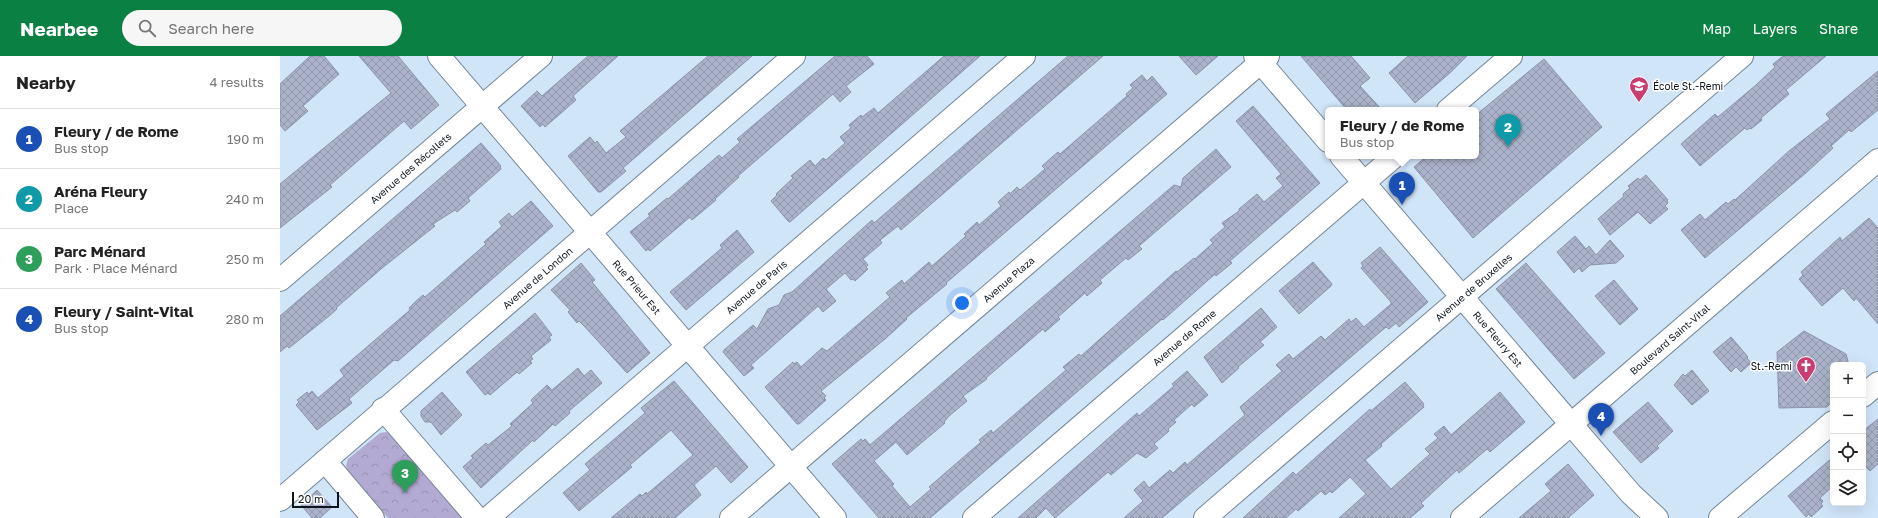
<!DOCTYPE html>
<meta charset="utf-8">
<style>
:root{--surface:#fff;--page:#f6f6f6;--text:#222;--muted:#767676;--line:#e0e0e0;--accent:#0b8043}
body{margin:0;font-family:"Golos Text",sans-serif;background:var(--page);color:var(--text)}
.controls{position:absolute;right:12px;bottom:12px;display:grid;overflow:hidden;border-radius:6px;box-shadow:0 4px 16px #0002}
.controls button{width:36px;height:36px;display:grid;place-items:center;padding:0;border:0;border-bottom:1px solid var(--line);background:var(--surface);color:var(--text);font:20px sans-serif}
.scale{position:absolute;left:12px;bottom:10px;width:47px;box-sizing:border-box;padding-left:4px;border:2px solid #0e151c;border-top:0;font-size:11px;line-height:14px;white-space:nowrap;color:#0e151c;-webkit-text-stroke:3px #fff;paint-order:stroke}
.you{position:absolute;left:682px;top:247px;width:14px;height:14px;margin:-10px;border:3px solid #fff;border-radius:50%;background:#1a73e8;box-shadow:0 0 0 6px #1a73e833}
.badge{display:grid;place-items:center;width:26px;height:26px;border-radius:50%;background:var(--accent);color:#fff;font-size:13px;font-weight:700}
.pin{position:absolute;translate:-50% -33px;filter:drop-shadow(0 1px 2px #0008)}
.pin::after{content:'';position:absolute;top:21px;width:14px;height:12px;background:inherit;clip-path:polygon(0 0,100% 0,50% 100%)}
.popup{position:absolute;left:1045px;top:51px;width:154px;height:52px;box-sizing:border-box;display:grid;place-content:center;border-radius:6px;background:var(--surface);filter:drop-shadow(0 1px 3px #0005);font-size:13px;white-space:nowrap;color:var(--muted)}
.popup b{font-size:15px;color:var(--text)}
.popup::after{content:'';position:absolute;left:50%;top:100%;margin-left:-8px;border:8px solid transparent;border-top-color:var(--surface)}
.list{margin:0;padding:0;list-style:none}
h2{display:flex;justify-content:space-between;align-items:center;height:52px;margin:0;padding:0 16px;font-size:17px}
h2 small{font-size:13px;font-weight:400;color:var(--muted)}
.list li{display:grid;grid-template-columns:26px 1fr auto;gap:12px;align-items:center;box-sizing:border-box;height:60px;padding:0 16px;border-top:1px solid var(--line)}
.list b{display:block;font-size:15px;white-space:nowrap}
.list p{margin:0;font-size:13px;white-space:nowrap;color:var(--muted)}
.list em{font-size:13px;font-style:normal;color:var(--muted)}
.icon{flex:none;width:22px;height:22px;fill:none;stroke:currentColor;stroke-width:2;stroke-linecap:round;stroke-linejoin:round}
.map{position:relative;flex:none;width:1598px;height:462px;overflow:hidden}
header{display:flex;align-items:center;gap:24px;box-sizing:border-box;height:56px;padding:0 20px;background:var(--accent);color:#fff}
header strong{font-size:19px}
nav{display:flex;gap:22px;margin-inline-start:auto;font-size:14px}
.search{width:280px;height:36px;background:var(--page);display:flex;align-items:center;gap:10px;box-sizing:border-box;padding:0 14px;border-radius:22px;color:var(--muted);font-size:15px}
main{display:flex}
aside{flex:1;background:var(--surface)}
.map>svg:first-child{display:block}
.park{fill:url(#park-crowns)}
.building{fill:url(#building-cross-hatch);stroke:#8b92a9}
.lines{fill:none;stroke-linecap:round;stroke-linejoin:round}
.minor-casing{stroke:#748698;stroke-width:24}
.minor{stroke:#fff;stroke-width:22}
.labels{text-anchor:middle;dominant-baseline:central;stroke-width:3;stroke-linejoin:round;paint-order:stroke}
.poi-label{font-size:10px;fill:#0e151c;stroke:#fff;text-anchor:start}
.street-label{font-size:10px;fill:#0e151c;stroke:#fff}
</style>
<header>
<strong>Nearbee</strong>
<div class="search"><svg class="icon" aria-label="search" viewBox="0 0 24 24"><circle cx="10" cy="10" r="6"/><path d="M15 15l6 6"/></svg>Search here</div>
<nav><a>Map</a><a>Layers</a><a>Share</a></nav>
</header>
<main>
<aside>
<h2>Nearby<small>4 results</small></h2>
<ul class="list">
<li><span class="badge" style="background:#1a4fb4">1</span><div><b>Fleury / de Rome</b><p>Bus stop</p></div><em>190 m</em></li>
<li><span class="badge" style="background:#0f9aa8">2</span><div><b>Aréna Fleury</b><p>Place</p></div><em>240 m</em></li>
<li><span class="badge" style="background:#2e9e5b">3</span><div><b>Parc Ménard</b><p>Park · Place Ménard</p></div><em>250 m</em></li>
<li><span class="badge" style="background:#1a4fb4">4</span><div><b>Fleury / Saint-Vital</b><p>Bus stop</p></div><em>280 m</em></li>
</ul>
</aside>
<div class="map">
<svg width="1598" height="462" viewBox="0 0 1598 462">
<defs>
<pattern id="park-crowns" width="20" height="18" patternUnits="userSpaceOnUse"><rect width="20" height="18" fill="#b2aad2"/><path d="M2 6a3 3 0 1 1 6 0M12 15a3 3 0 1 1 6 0" fill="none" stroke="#9891b4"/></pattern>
<pattern id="building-cross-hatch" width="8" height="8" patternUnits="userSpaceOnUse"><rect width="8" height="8" fill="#abb3ca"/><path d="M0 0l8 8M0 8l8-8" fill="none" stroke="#9299ad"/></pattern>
</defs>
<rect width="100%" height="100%" fill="#d1e5f9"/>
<path class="park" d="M 106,376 L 111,378 L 183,462 L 108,462 L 69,417 L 66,410 L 68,403 L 100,377 Z"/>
<path class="building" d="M 30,0 L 44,0 L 59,18 L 23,50 L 28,55 L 5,75 L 0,69 L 0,28 Z
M 79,0 L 118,0 L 159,49 L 131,73 L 124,65 L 50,129 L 52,131 L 0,172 L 0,128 L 111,37 Z
M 308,0 L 338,0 L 293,40 L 296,44 L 265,71 L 263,68 L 260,71 L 241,50 L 257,35 L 262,40 Z
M 428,0 L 472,0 L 343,112 L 346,115 L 321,136 L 318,136 L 288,100 L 310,81 L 315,87 L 317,85 L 326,97 L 346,81 L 340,75 Z
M 555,0 L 587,0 L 594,8 L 566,30 L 571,36 L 560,46 L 553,38 L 458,120 L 459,121 L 435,143 L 436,144 L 412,164 L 410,161 L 370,195 L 368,193 L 366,195 L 350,176 L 370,160 L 368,158 L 387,142 L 388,143 L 439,99 L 442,102 L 460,86 L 457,83 Z
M 664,0 L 700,0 L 510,166 L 508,165 L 491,145 L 497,139 L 496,138 L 513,122 L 511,120 L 530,104 L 535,110 L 543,102 L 546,104 L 565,87 L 560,81 L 571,72 L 569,69 L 581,59 L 582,61 L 594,52 L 598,57 Z
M 788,0 L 823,0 L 621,174 L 618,170 L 600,184 L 602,187 L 583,203 L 588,209 L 586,211 L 588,213 L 575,225 L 573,223 L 571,224 L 565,217 L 546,233 L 556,245 L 543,256 L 538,250 L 471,309 L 474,312 L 464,320 L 443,296 L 444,294 L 473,269 L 477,273 L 488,253 L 499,249 L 504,239 L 512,236 L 592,164 L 594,167 Z
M 899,0 L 938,0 L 916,19 Z
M 1021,0 L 1071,0 L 1090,22 L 1080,30 L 1102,54 L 1067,54 Z
M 1128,0 L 1187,0 L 1171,16 L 1135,47 L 1109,17 Z
M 1503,0 L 1546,0 L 1507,33 L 1506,34 L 1509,38 L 1481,62 L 1482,64 L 1471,73 L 1470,72 L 1467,74 L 1465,72 L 1420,110 L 1401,88 L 1435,58 L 1438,61 L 1476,29 L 1495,11 L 1493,8 Z
M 1264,3 L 1322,71 L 1193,182 L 1134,111 L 1147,100 L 1196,100 L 1196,59 Z
M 1598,15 L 1598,54 L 1571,76 L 1569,74 L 1551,90 L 1553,92 L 1527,116 L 1425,202 L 1401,174 L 1420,158 L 1425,164 L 1446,146 L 1448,148 L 1454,143 L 1455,144 L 1509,95 L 1550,63 L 1546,58 Z
M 862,19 L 867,25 L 872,20 L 887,38 L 666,227 L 667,228 L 626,262 L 627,263 L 605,283 L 541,335 L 546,340 L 544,342 L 546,344 L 519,368 L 517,368 L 485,331 L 513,306 L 514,308 L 517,306 L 521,311 L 542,292 L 547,295 L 610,241 L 606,237 L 622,224 L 624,228 L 649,206 L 652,210 L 686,180 L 684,178 L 697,166 L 699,169 L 721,150 L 718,146 L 729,136 L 730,138 L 737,131 L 740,134 L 765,113 L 762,110 L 771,102 L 778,96 L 780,98 L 847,40 L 846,38 L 853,32 L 850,29 Z
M 973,50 L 1040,127 L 950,205 L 952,207 L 936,220 L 935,218 L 883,264 L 882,263 L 650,462 L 599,462 L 552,408 L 581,383 L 583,385 L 585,383 L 590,389 L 894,129 L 901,131 L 903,122 L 936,93 L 951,111 L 859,190 L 862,193 L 848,204 L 846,202 L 820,224 L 822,227 L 807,240 L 805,237 L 778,261 L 780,263 L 765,276 L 763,273 L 706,322 L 707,323 L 683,340 L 687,345 L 669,360 L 664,366 L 665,367 L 627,399 L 616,386 L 594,405 L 614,428 L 612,430 L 630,451 L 651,433 L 649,431 L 701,386 L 699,384 L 711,374 L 713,377 L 786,314 L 783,311 L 799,298 L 801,300 L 896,215 L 897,216 L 914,202 L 915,203 L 933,187 L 930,184 L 945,171 L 942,167 L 959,155 L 959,153 L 977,138 L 984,146 L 1003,130 L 996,122 L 1001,118 L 956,65 Z
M 201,87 L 221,110 L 220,111 L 221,113 L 188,142 L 190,145 L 177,156 L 175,154 L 153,168 L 155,170 L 101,213 L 56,252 L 57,253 L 49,260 L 9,292 L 7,290 L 0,296 L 0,260 Z
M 1366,119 L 1388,144 L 1387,145 L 1388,147 L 1385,150 L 1388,153 L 1370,168 L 1358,156 L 1330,179 L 1318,163 L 1344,140 L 1343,138 L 1350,132 L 1348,130 L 1358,122 L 1360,124 Z
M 251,145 L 273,170 L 118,305 L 114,304 L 69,343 L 72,347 L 37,374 L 16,349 L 19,346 L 17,344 L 27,336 L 29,338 L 32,335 L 38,342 L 64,320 L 60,314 L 130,254 L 129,252 L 135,246 L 143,239 L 145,241 L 206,188 L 204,186 L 222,170 L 219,166 L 229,157 L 232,161 Z
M 1589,162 L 1598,172 L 1598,268 L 1576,242 L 1574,245 L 1563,232 L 1542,250 L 1519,223 L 1523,219 L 1521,216 L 1548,192 L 1560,181 L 1562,185 Z
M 457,174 L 474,196 L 406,254 L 390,236 L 442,192 L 440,189 Z
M 1295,180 L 1306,193 L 1309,190 L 1316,199 L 1330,184 L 1344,200 L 1336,207 L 1310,209 L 1302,216 L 1299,212 L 1294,217 L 1277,196 Z
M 1100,191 L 1148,246 L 1119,271 L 1116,267 L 1109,273 L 1106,271 L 882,462 L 844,462 L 863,445 L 854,434 L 864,425 L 869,432 L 890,414 L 893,417 L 905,406 L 907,409 L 952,370 L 965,359 L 960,351 L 1002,315 L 996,309 L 1009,298 L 1013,303 L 1041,280 L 1045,284 L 1069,263 L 1071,266 L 1076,262 L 1084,271 L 1111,248 L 1111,246 L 1081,212 L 1083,210 L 1081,207 Z
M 1033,206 L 1052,228 L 1051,230 L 1019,258 L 999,235 Z
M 301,207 L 315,224 L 312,226 L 370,297 L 347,317 L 305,271 L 299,265 L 297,267 L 288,256 L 290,254 L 271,234 Z
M 1246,207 L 1325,297 L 1294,323 L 1216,233 Z
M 1334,224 L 1358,253 L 1340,269 L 1315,240 Z
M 981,252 L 997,271 L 980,286 L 984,289 L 958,311 L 959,312 L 942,327 L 924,301 Z
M 255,257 L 272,279 L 269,281 L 271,284 L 251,300 L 253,303 L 250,305 L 252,307 L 239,318 L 237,316 L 210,339 L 208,337 L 205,339 L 186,316 Z
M 1524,275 L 1566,298 L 1569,309 L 1553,309 L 1553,345 L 1547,351 L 1499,352 L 1497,296 Z
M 1451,281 L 1468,301 L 1467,302 L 1471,307 L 1461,316 L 1456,311 L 1451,316 L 1433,296 Z
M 298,312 L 304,320 L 311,314 L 322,327 L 289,355 L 290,357 L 275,370 L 273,368 L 254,386 L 253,384 L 201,432 L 183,411 L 193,402 L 191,400 L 206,387 L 208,389 L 232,370 L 230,368 L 253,347 L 251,344 L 267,329 L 272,334 Z
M 1412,314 L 1429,335 L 1412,349 L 1394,329 L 1403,318 L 1405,320 Z
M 907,315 L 928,339 L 914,351 L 912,348 L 894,364 L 896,366 L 888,373 L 889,375 L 874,388 L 878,392 L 866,402 L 857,397 L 831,419 L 828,416 L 775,462 L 766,452 L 756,462 L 738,462 L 857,357 L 859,360 L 894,330 L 892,328 Z
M 394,325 L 468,411 L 451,427 L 436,410 L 414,429 L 421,439 L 395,462 L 331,462 L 360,438 L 362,440 L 366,436 L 367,438 L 413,399 L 391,374 L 350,409 L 352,411 L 299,455 L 283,437 L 310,414 L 305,408 L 365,357 L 361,352 Z
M 1125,326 L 1144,348 L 1143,349 L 1144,351 L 1101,388 L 1102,390 L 1085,404 L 1111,433 L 1150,398 L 1145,393 L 1158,382 L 1154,378 L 1164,370 L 1171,379 L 1220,336 L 1245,366 L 1210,396 L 1207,393 L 1179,417 L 1177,414 L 1141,447 L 1144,450 L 1130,462 L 1059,462 L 1086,438 L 1070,421 L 1052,437 L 1050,435 L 1045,439 L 1041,435 L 1018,455 L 1016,453 L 1006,462 L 963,462 L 1013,416 L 1016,419 L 1090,353 L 1091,355 Z
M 162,336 L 182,359 L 161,379 L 151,366 L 145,366 L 141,360 L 141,355 Z
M 1368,346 L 1393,375 L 1377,390 L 1379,392 L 1361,407 L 1333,376 Z
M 1598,363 L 1598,408 L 1590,415 L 1583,408 L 1583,375 Z
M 1553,401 L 1553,430 L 1540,442 L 1543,445 L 1541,448 L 1543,450 L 1531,461 L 1529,458 L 1526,461 L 1508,440 Z
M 1288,408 L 1314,439 L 1288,462 L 1239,462 L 1271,435 L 1265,428 Z
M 37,434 L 52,451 L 40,462 L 32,462 L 21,449 Z"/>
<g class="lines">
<g class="minor-casing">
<g id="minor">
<path id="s1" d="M 159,0 L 555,462"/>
<path d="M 975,0 L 1048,85"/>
<path d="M 1168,54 L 1231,0"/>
<path id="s2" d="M 1061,100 L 1351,438 L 1377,462"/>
<path id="s3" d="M 0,224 L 261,0"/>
<path d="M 1583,340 L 1598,327"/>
<path d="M 103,353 L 197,462"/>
<path d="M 45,405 L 93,462"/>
<path id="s4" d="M 0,444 L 514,0"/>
<path id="s5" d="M 208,462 L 744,0"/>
<path id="s6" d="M 451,462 L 988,0"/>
<path id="s7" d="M 694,462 L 1115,100"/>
<path id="s8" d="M 925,462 L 1462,0"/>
<path id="s9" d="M 1182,462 L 1598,104"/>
<path d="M 1440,462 L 1553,366"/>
</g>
</g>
<use href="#minor" class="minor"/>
</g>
<defs>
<g id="school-pin" transform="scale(1)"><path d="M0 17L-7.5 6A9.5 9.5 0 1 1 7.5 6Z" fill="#c93d71" stroke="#fff"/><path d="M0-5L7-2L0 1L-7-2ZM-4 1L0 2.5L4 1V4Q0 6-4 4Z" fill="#fff"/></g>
<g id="church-pin" transform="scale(1)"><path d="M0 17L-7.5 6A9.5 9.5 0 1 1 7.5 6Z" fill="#c93d71" stroke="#fff"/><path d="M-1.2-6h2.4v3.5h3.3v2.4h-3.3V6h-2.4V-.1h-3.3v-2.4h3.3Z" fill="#fff"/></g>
</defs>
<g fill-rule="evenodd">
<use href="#school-pin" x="1359" y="30"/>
<use href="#church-pin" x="1526" y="310"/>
</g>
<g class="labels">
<g class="poi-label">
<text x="1373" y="30">École St.-Remi</text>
<text x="1512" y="310" text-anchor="end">St.-Remi</text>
</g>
<g class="street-label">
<text stroke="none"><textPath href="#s3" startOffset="172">Avenue des Récollets</textPath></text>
<text stroke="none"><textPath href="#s4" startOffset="340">Avenue de London</textPath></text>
<text stroke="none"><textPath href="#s6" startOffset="366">Avenue Plaza</textPath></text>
<text stroke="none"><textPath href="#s1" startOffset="304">Rue Prieur Est</textPath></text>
<text stroke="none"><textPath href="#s8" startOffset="354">Avenue de Bruxelles</textPath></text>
<text stroke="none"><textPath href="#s5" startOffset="354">Avenue de Paris</textPath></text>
<text stroke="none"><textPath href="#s7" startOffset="277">Avenue de Rome</textPath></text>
<text stroke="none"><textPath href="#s2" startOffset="241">Rue Fleury Est</textPath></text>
<text stroke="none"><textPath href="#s9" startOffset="274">Boulevard Saint-Vital</textPath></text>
</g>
</g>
</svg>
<div class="controls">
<button>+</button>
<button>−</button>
<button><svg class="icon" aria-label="locate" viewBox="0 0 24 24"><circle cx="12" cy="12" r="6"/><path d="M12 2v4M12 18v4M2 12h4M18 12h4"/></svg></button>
<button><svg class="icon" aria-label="layers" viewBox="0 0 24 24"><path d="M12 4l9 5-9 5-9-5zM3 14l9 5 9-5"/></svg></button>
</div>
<div class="scale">20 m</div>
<div class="you"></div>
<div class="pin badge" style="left:1122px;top:149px;background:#1a4fb4">1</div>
<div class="popup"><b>Fleury / de Rome</b>Bus stop</div>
<div class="pin badge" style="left:1228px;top:91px;background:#0f9aa8">2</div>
<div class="pin badge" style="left:125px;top:437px;background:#2e9e5b">3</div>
<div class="pin badge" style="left:1321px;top:380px;background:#1a4fb4">4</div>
</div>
</main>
